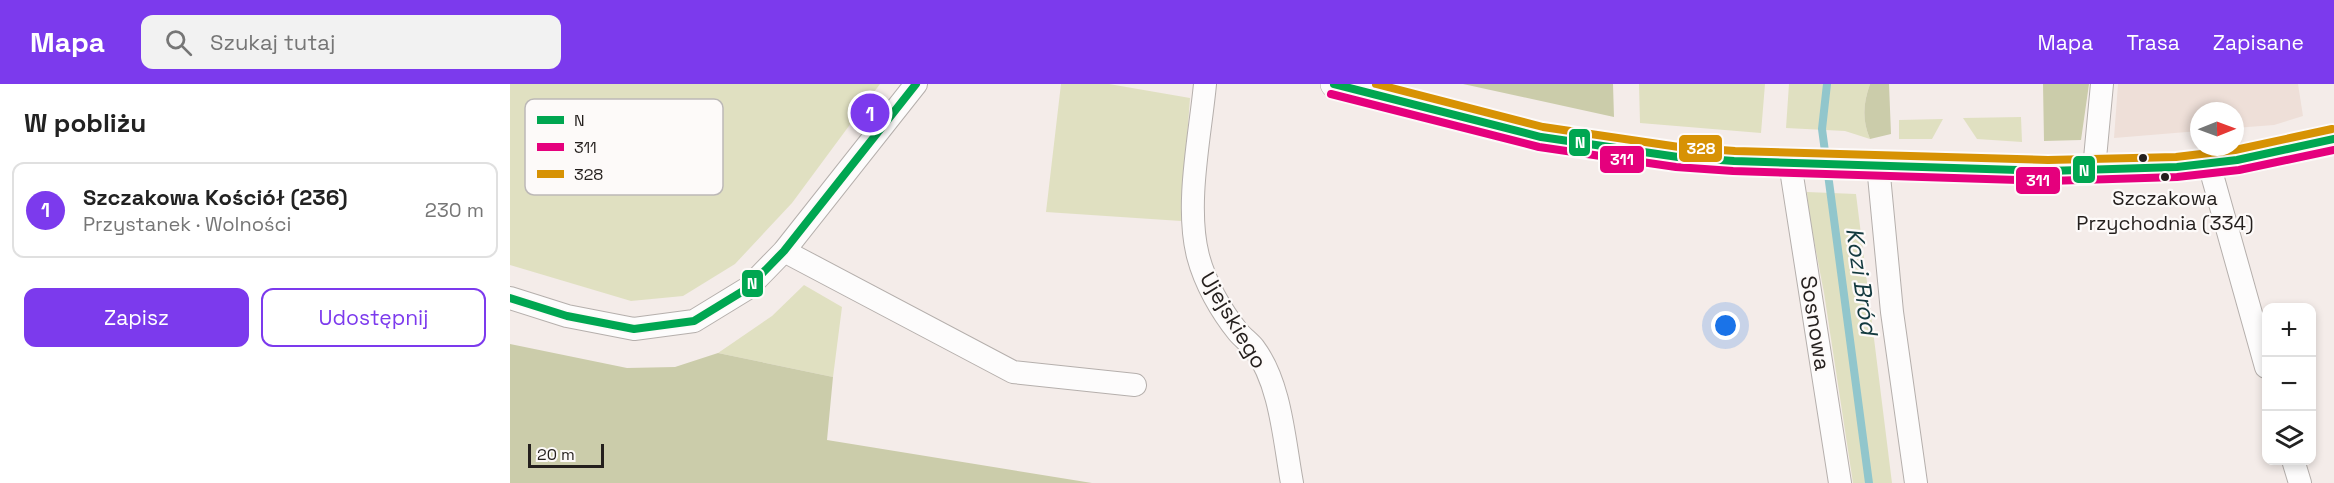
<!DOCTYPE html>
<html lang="pl">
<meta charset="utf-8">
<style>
:root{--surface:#fff;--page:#f2f2f2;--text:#222;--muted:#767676;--line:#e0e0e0;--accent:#7c3aed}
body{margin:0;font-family:"Space Grotesk",sans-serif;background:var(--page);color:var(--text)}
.controls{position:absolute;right:18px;bottom:18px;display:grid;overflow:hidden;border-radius:12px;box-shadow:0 3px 9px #0003}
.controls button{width:54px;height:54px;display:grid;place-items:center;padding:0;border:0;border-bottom:2px solid var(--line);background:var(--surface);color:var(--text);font:30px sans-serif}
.compass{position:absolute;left:1680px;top:18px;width:54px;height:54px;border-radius:50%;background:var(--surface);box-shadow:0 3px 9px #0003;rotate:89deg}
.scale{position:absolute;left:18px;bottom:15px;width:76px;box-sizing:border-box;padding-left:6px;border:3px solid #241f1d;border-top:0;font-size:16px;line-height:21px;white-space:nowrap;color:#241f1d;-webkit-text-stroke:4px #fdfaf9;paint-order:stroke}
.you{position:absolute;left:1216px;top:242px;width:21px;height:21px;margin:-15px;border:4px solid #fff;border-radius:50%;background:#1a73e8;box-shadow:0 0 0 9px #1a73e833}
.badge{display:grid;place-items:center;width:39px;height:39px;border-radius:50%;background:var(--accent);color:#fff;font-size:20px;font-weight:700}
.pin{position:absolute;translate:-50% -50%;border:3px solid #fff;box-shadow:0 2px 6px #0006}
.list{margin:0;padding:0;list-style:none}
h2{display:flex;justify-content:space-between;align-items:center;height:78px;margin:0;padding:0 24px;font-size:26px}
h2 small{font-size:20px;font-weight:400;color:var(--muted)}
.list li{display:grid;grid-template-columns:39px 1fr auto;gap:18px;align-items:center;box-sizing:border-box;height:96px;margin:0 12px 12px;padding:0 12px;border:2px solid var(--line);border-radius:12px}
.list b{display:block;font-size:22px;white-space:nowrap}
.list p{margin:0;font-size:20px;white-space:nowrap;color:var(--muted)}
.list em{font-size:20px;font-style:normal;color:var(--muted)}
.actions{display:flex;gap:12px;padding:18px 24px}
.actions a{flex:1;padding:14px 0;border:2px solid var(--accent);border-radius:12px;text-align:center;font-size:21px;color:var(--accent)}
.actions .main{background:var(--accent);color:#fff}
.icon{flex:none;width:33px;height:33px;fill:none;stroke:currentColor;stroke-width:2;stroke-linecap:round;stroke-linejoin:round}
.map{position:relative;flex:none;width:1824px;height:399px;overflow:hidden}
header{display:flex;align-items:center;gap:36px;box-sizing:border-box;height:84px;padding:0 30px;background:var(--accent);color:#fff}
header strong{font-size:28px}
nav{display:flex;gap:33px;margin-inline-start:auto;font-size:21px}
.search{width:420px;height:54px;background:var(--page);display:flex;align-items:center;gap:15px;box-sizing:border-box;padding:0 21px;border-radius:12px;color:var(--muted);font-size:22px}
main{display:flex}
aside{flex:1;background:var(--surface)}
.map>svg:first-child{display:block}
.built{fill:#eedfd8}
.green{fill:#e0e0c1}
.forest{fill:#cbccaa}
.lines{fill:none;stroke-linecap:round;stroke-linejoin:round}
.stream{stroke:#91c6cc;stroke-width:8}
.minor-casing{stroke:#b5afac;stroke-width:24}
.tertiary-casing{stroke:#b5afac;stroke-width:28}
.minor{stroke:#fdfcfc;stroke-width:22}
.tertiary{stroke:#fdfcfc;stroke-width:27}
.bus-1-casing{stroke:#fdfaf9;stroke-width:12}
.bus-2-casing{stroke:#fdfaf9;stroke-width:12}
.bus-3-casing{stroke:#fdfaf9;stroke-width:12}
.bus-1{stroke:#00a651;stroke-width:8}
.bus-2{stroke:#e5007d;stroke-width:8}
.bus-3{stroke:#d79204;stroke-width:8}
.bus-dot{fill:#241f1d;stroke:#fdfaf9;stroke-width:2}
.labels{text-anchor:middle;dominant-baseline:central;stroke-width:4.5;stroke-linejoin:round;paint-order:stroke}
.bus-label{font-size:20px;fill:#241f1d;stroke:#fdfaf9}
.street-label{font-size:22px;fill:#241f1d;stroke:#fdfaf9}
.water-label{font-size:24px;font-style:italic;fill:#133a3f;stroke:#fdfaf9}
.key{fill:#fdfaf9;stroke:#bcb8b7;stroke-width:1.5}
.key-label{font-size:16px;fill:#241f1d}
.line-badge{stroke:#fdfaf9;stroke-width:2}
.badge-label{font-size:16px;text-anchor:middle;font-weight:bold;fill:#fff}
</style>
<header>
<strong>Mapa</strong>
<div class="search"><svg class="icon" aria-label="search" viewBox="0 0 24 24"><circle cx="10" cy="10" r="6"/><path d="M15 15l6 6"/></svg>Szukaj tutaj</div>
<nav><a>Mapa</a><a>Trasa</a><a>Zapisane</a></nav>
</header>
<main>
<aside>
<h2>W pobliżu<small></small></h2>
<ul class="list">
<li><span class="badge">1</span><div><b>Szczakowa Kościół (236)</b><p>Przystanek · Wolności</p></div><em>230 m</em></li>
</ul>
<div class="actions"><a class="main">Zapisz</a><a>Udostępnij</a></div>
</aside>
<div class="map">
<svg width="1824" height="399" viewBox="0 0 1824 399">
<rect width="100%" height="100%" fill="#f4ece9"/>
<path class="built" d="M 1608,0 L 1788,0 L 1793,32 L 1764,41 L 1725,44 L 1725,27 L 1689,27 L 1689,47 L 1604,54 Z"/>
<path class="green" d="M 0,0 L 370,0 L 282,119 L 225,180 L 173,212 L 121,217 L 0,181 Z
M 551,0 L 599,0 L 680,14 L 671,137 L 536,128 Z
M 1129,0 L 1255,0 L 1251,49 L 1130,39 Z
M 1279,0 L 1360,0 C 1353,20 1352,36 1360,55 L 1335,47 L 1276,44 Z
M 1511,33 L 1512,58 L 1467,55 L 1453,34 Z
M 1433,35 L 1422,55 L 1389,55 L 1389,36 Z
M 1297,108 L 1346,110 L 1382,399 L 1343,399 L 1314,209 L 1298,125 Z
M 294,201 L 332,223 L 323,293 L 208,269 L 262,232 Z"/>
<path class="forest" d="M 953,0 L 1103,0 L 1104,33 Z
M 1360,0 L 1379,0 L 1381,50 L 1360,55 C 1352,36 1353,20 1360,0 Z
M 1533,0 L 1579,0 L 1571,56 L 1534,57 Z
M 0,260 L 117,284 L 165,283 L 208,269 L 323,293 L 317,356 L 582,399 L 0,399 Z"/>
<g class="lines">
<path class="stream" d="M 1317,0 L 1312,45 L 1359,399"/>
<g class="minor-casing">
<path id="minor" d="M 695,0 C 690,53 675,121 688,172 C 695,199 711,227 728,248 C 733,254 739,258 744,264 C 771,300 774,356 782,399
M 1280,79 L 1330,399
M 1699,80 L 1756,283
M 1368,81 L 1382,228 L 1406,399
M 1584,85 L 1592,0
M 274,167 L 503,288 L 625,301
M 0,214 L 57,232 L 124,245 L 184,237 L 238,204 L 274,167 L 406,0
M 1783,376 L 1790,399"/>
</g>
<g class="tertiary-casing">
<path id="tertiary" d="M 824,0 L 1031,53 L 1168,73 L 1224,77 L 1538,87 L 1667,83 L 1727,76 L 1824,55"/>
</g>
<use href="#minor" class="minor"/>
<use href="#tertiary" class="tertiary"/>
<g class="bus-1-casing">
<path id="bus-1" d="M 824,0 L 1031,53 L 1168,73 L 1224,77 L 1538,87 L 1667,83 L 1727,76 L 1824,55
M 0,214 L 57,232 L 124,245 L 184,237 L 238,204 L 274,167 L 406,0"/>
</g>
<g class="bus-2-casing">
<path id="bus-2" d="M 821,10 L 1029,63 L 1166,83 L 1223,87 L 1538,97 L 1667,93 L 1729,86 L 1824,66"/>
</g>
<g class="bus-3-casing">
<path id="bus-3" d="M 866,0 L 1033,43 L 1169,63 L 1225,67 L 1538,76 L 1666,73 L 1725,66 L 1822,45"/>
</g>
<use href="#bus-1" class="bus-1"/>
<use href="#bus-2" class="bus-2"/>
<use href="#bus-3" class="bus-3"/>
</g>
<g class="bus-dot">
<circle cx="1633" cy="74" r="5"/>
<circle cx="1655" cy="93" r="5"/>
</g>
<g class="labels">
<g class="bus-label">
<text x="1655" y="114">Szczakowa<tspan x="1655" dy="25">Przychodnia (334)</tspan></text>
</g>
<g class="street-label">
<text transform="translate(724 236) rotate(59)">Ujejskiego</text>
<text transform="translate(1306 239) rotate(81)">Sosnowa</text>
</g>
<g class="water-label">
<text transform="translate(1352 197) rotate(82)">Kozi Bród</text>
</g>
</g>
<rect x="15" y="15" width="198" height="96" rx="9" class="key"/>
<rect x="27" y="32" width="27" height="8" fill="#00a651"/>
<rect x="27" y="59" width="27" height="8" fill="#e5007d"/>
<rect x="27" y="86" width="27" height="8" fill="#d79204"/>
<g class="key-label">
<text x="64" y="42">N</text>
<text x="64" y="69">311</text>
<text x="64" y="96">328</text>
</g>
<g class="line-badge">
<rect x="1058" y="44" width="23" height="29" rx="6" fill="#00a651"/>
<rect x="1168" y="50" width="45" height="29" rx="6" fill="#d79204"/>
<rect x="1089" y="61" width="46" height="29" rx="6" fill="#e5007d"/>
<rect x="1562" y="71" width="24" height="29" rx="6" fill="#00a651"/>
<rect x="1505" y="82" width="46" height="29" rx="6" fill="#e5007d"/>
<rect x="231" y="185" width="23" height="29" rx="6" fill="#00a651"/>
</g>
<g class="badge-label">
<text x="1070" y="64">N</text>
<text x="1191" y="70">328</text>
<text x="1112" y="81">311</text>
<text x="1574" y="92">N</text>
<text x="1528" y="102">311</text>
<text x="242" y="205">N</text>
</g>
</svg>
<div class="controls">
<button>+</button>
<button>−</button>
<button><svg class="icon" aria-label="layers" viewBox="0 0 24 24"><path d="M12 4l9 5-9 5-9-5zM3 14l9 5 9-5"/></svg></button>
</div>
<svg class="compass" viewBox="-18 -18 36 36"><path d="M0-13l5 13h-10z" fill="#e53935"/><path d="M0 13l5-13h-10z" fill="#767676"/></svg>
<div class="scale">20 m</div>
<div class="you"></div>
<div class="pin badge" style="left:360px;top:29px">1</div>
</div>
</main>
